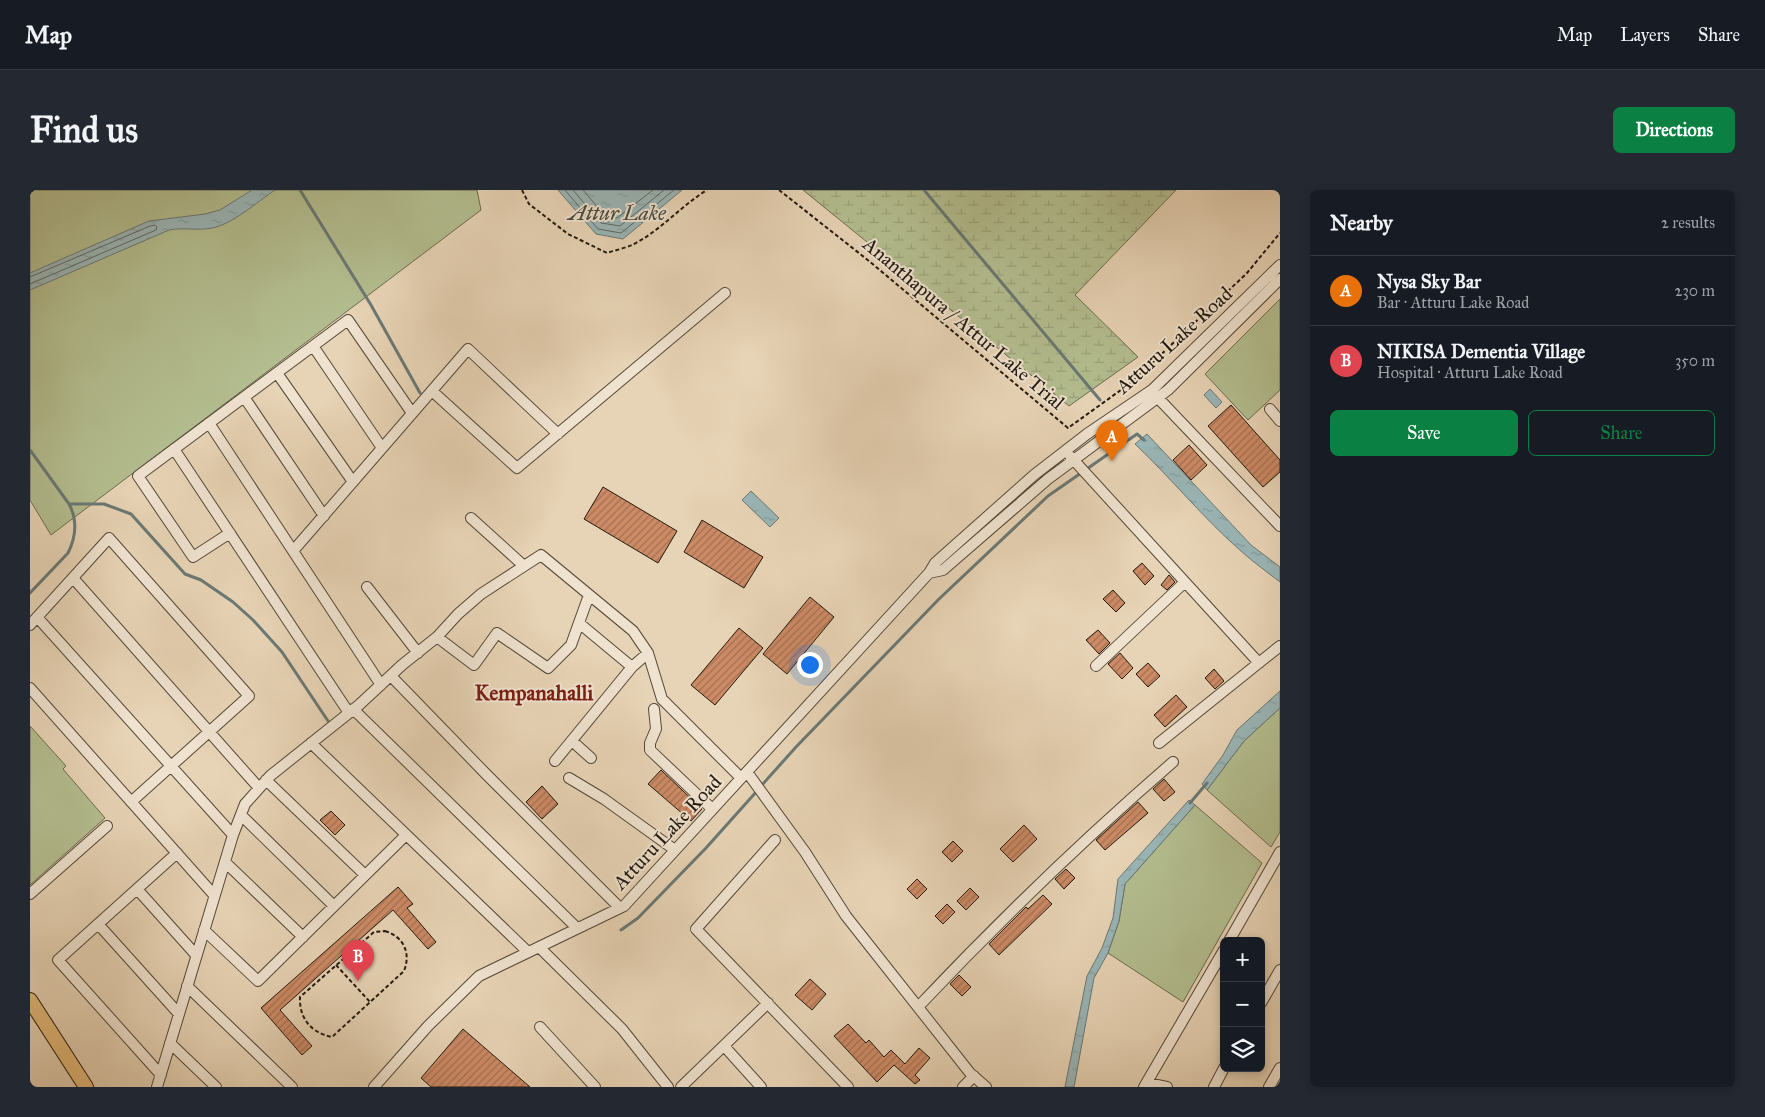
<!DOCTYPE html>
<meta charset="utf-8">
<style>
:root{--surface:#171b24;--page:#242831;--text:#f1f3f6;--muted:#9ea1a6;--line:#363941;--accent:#0b8043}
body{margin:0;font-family:"IM FELL Great Primer",serif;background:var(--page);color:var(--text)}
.controls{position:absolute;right:15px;bottom:15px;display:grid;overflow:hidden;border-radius:8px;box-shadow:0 2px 8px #0003}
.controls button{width:45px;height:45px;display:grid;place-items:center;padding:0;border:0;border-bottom:1px solid var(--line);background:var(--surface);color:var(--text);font:25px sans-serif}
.you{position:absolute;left:779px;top:474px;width:18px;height:18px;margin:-12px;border:4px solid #fff;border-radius:50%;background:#1a73e8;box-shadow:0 0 0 8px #1a73e833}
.badge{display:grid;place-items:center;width:32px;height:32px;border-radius:50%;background:var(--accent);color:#fff;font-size:16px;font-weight:700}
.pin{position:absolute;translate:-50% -41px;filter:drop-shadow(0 1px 2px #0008)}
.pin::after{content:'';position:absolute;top:26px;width:18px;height:15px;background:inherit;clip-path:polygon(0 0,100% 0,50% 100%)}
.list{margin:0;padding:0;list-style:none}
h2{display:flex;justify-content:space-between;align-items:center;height:65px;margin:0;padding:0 20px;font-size:21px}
h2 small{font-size:16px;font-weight:400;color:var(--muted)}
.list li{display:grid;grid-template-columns:32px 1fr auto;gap:15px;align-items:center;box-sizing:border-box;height:70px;padding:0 20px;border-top:1px solid var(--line)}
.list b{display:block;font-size:19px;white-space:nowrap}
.list p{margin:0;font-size:16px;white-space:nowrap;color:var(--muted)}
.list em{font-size:16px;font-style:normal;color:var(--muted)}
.actions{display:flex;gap:10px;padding:15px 20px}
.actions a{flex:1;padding:11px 0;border:1px solid var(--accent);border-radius:8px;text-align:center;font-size:18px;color:var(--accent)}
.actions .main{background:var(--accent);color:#fff}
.icon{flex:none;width:28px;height:28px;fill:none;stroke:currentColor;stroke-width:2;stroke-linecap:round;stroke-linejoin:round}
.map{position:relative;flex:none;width:1250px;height:897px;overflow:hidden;border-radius:8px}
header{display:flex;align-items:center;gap:30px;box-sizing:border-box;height:70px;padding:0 25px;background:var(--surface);border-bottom:1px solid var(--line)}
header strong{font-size:24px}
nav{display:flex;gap:28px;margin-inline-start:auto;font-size:18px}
.intro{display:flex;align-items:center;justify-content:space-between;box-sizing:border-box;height:120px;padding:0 30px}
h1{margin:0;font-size:35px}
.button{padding:12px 22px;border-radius:8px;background:var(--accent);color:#fff;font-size:18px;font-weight:700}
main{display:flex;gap:30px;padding:0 30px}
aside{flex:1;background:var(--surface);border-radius:8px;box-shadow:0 2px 8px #0003}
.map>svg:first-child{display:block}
.green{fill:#b3bd8f;stroke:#6b6c4f}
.wetland{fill:url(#wetland-marsh);stroke:#6b6c4f}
.water{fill:url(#water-ripples);stroke:#6a7874}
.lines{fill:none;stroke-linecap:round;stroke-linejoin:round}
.shore{stroke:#5e6863;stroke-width:1}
.stream{stroke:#6a7874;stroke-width:3}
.building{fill:url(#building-hatch);stroke:#231a0f}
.minor-casing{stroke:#544838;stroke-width:12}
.major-casing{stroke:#231a0f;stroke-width:16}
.path{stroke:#231a0f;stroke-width:2;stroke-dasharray:4 2.5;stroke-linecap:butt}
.minor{stroke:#efe2cf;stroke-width:10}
.major{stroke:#e4ba7a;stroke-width:14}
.labels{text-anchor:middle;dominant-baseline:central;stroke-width:4;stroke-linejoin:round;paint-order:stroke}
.street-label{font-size:20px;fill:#231a0f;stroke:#efe2cf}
.water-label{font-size:21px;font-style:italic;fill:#474941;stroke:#efe2cf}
.neighbourhood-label{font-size:21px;font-weight:bold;fill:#7a1f14;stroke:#efe2cf}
</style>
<header>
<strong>Map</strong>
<nav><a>Map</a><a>Layers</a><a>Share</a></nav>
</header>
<div class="intro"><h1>Find us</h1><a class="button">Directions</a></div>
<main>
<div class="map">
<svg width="1250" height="897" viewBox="0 0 1250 897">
<defs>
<pattern id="wetland-marsh" width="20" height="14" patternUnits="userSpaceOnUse" patternTransform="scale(1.25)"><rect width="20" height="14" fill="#b3bd8f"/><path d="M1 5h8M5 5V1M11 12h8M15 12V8" fill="none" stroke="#9aa27a"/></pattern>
<pattern id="water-ripples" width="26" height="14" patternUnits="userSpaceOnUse" patternTransform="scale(1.25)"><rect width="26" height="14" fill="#9ab6b7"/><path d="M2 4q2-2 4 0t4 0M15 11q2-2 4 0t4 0" fill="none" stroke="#849c9c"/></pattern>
<pattern id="building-hatch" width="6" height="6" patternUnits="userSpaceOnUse" patternTransform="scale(1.25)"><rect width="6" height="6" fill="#cc8a65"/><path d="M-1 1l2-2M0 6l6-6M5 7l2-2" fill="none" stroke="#a57052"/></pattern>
</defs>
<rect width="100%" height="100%" fill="#e7d3b5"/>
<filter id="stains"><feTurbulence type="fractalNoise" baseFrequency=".004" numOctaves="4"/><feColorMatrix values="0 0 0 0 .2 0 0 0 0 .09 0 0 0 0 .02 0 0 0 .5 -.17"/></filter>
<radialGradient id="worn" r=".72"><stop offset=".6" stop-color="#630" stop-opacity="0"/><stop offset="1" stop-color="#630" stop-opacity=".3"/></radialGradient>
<path class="green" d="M 0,0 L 447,0 L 451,20 L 21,345 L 0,310 Z
M 1250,109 L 1250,200 L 1218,230 L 1175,184 Z
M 1250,518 L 1250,642 L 1241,657 L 1177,600 L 1214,551 Z
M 0,536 L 36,576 L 33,579 L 75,628 L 0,695 Z
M 1165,615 L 1232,673 L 1153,812 L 1078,763 L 1089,731 L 1095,694 Z"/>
<path class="wetland" d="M 773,0 L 1146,0 L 1045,105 L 1108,167 L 1039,216 Z"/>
<path class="water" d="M 222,0 L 245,0 C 227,12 203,34 182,38 C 168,41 153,37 139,40 L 0,100 L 0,83 L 119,31 L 175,24 L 190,20 Z
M 528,0 L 652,0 L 593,49 L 566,44 Z
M 1180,199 L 1192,212 L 1186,218 L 1174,205 Z
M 1117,244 L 1221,355 L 1250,377 L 1250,392 C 1237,382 1223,372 1211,361 C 1173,328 1142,289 1105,254 Z
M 721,301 L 749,328 L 740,337 L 712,310 Z
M 1250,501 L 1250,518 L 1214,551 L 1177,600 L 1172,594 L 1193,565 L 1207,540 Z
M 1159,610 L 1165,615 L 1095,694 L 1089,731 L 1078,763 L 1064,788 L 1044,897 L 1035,897 L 1057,786 L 1072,758 L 1083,728 L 1088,689 Z"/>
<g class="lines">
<path class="shore" d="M 535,0 L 568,39 L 591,43 L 644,0
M 543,0 L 571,33 L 590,36 L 634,0
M 553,0 L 575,26 L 587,28 L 623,0
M 0,87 L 120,36 L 125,35 L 127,37 L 126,40 L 0,94"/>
<path class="stream" d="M 270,0 L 341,115 L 390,203
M 894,0 L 1070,210
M 0,260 L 39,314 L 74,314 L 101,324 L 155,384 L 171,390 L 203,412 L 223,430 L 252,462 L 298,531
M 0,403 L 38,363 C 46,347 48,331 39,314
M 731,596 L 766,557 L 909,409 L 1018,306 L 1107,244 L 1114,250
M 1160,613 L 1177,593
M 591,740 L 608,728 L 676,658 L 727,601"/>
</g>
<path class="building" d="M 1201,215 L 1250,270 L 1250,282 L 1233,297 L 1178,236 Z
M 1159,255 L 1177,275 L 1161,290 L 1143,270 Z
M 573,297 L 647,341 L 628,373 L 554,329 Z
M 672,330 L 733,367 L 714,398 L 654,362 Z
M 1112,373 L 1124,386 L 1115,395 L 1103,381 Z
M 1139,385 L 1145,392 L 1137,400 L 1131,395 Z
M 1083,400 L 1095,413 L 1086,422 L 1073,409 Z
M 780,407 L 804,427 L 757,484 L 733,464 Z
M 709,438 L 733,458 L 685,515 L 661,495 Z
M 1068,440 L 1080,453 L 1069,464 L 1056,450 Z
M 1090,463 L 1103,478 L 1092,489 L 1078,474 Z
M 1118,473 L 1130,486 L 1118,497 L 1106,484 Z
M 1184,479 L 1194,491 L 1185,499 L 1175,488 Z
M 1146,505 L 1157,517 L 1135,537 L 1124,525 Z
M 631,580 L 672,619 L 661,631 L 618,594 Z
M 1134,589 L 1145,602 L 1134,611 L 1123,599 Z
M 512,596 L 528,614 L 512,629 L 496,612 Z
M 1108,612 L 1118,623 L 1075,660 L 1066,650 Z
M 301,621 L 315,635 L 305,645 L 290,630 Z
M 994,635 L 1007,649 L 983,672 L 970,659 Z
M 923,651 L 933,661 L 922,672 L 912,662 Z
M 1036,679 L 1045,688 L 1034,699 L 1025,689 Z
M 887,689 L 897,699 L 887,709 L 877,699 Z
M 368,697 L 383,714 L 377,718 L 406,752 L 398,759 L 363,720 L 250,820 L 282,856 L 272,865 L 231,818 Z
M 940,698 L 949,707 L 936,720 L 927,711 Z
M 1013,705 L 1022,714 L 969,765 L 959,754 L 996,717 L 998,719 Z
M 917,714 L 925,722 L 913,734 L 905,726 Z
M 929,785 L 941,797 L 932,806 L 920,794 Z
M 780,789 L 796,804 L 782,820 L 765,805 Z
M 818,834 L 836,853 L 839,850 L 854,867 L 861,860 L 875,874 L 889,858 L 900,868 L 885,885 L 890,890 L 885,894 L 864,875 L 847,892 L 804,846 Z
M 433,839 L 500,897 L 401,897 L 391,888 Z"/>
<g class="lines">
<g class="minor-casing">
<path id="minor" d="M 283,156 L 352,258
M 247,183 L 323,292
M 402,201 L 487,278 L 695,103
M 214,207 L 294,326
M 1128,208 L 1250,336
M 1240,219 L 1250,231
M 179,233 L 351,495
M 144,259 L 319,523
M 1040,266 L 1155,392 L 1066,476
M 441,328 L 494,376
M 200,343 L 163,367 L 108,286 L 318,130 L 382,223
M 263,361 L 438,159 L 528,244
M 899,383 L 913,380 L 1018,289 L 1138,200 L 1250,89
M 43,388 L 229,598
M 1155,392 L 1229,473
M 337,397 L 388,463
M 7,427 L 203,645
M 0,435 L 79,348 L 219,506 L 101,612
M 407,447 L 444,475 L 467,443 L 518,478 L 541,455 L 559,405
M 602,477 L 618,463
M 361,486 L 456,584 L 590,718
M 0,498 L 184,705
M 323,519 L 547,738
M 624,519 L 626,539 L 620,553 L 620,560 L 679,616
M 542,551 L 561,568
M 281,553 L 498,762
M 1129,553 L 1250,456
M 525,571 L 602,477 L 549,433
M 717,582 L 775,662 L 816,726 L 940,883 L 956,897
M 539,588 L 574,609 L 645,660
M 236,590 L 335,685
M 211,625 L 304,716
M 745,650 L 666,739 L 818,897
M 195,672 L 273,747
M 107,699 L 166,765
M 0,704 L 77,636
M 68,734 L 149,824
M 174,740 L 228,791 L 376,645
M 1199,751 L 1250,662
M 509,757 L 592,839 L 638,897
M 157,796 L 262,897
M 1231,813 L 1250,780
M 888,817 C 969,731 1054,649 1143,572
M 510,837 L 565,897
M 140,853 L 186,897
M 694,856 L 731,897
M 131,885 L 28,770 L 147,663
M 1117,893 L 1137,897
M 127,897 L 203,645 L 215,614 L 240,586 L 329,515 L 372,475 L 407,447 L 428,424 L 451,404 L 511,365 L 603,441 L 618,463 L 632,509 L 711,588
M 344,897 L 398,836 L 449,786 L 594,716 L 899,383 L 905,373 L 1004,285 L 1057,244 L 1122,200 L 1250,75
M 651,897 L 738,813
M 933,897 L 944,886
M 1114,897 L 1194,760
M 1184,897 L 1194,878
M 1239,897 L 1250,878"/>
</g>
<g class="major-casing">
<path id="major" d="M 0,810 L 56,897"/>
</g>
<path class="path" d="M 492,0 L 499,14 L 538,44 L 577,63 C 586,60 596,58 604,54 C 631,40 651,16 677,0
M 749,0 L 839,71 L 1038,238 L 1102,192 L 1217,83 L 1250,43
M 355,741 C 374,747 381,763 374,781 L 302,847 C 281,843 269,828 270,807 L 344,742 Z
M 306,775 L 340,812"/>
<use href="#minor" class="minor"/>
<use href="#major" class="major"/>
</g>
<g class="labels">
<g class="street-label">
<text transform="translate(934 133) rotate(40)">Ananthapura / Attur Lake Trial</text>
<text transform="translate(1144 150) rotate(-42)">Atturu Lake Road</text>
<text transform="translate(637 642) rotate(-47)">Atturu Lake Road</text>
</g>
<g class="water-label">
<text x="587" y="23">Attur Lake</text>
</g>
<g class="neighbourhood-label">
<text x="504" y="503">Kempanahalli</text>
</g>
</g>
<rect width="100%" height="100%" filter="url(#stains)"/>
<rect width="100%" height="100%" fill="url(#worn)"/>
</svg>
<div class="controls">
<button>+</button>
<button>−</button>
<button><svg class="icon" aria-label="layers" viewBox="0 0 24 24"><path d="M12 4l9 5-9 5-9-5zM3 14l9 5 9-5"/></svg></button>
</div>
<div class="you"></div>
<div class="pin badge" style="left:1082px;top:271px;background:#e8710a">A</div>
<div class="pin badge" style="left:328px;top:791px;background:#e0444e">B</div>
</div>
<aside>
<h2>Nearby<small>2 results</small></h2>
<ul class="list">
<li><span class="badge" style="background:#e8710a">A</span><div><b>Nysa Sky Bar</b><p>Bar · Atturu Lake Road</p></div><em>230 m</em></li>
<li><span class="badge" style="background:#e0444e">B</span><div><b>NIKISA Dementia Village</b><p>Hospital · Atturu Lake Road</p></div><em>350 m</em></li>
</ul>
<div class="actions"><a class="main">Save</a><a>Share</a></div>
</aside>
</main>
